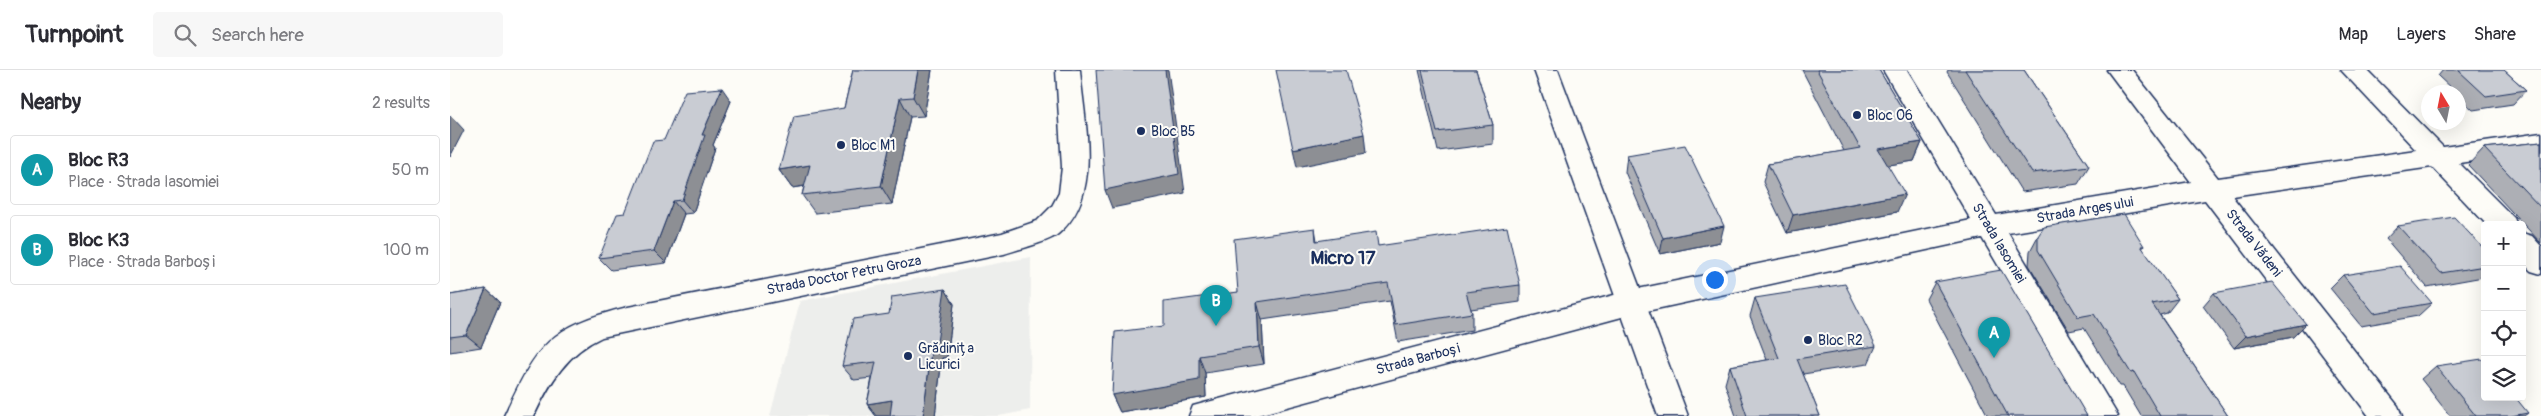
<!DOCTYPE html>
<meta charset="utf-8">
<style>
:root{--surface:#fff;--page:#f7f7f7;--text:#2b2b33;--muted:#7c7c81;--line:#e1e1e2;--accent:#7c3aed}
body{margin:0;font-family:Pangolin,sans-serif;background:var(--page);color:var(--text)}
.controls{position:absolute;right:15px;bottom:15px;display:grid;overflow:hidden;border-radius:5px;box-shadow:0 5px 20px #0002}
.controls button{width:45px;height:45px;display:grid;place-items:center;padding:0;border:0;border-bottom:1px solid var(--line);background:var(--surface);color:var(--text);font:25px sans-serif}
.compass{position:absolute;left:1971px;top:15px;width:45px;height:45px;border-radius:50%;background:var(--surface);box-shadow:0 5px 20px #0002;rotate:350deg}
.you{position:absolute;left:1264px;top:209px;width:18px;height:18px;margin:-12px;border:4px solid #fff;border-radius:50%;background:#1a73e8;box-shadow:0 0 0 8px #1a73e833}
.badge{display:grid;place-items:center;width:32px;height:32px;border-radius:50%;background:var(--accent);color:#fff;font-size:16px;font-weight:700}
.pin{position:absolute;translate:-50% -41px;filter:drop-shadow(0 1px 2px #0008)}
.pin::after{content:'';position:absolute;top:26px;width:18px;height:15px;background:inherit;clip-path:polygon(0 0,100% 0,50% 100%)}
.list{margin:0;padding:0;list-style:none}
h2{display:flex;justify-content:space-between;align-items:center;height:65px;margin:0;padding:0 20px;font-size:21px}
h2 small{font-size:16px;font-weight:400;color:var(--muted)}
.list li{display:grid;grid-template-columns:32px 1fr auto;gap:15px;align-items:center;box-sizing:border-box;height:70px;margin:0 10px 10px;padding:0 10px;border:1px solid var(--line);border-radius:5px}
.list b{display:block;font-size:19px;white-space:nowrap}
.list p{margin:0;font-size:16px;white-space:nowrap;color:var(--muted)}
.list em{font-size:16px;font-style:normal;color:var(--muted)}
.icon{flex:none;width:28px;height:28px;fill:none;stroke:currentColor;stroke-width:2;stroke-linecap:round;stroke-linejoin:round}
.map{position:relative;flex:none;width:2091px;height:346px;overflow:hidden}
header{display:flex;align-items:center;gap:30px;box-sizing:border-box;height:70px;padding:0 25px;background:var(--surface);border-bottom:1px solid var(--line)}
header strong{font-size:24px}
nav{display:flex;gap:28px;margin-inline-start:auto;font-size:18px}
.search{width:350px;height:45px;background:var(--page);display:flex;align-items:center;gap:12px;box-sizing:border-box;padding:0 18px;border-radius:5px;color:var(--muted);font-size:19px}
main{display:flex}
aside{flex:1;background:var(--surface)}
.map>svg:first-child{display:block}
.built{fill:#edeeec}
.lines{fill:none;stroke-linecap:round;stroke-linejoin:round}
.street-casing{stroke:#1b2f5e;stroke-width:3}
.secondary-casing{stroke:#1b2f5e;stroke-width:3}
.street{fill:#fdfcf7;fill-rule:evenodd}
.secondary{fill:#fdfcf7;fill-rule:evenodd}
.wall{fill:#adafb5;stroke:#1b2f5e}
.shaded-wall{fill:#8d8f94;stroke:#1b2f5e}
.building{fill:#c9ccd3;stroke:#1b2f5e}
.poi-dot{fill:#1b2f5e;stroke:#fdfcf7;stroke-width:2}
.labels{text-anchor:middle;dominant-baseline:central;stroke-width:4;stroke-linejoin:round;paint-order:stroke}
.poi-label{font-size:14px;fill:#1b2f5e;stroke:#fdfcf7;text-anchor:start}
.street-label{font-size:14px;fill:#1b2f5e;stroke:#fdfcf7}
.district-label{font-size:19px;font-weight:bold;fill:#1b2f5e;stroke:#fdfcf7}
</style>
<header>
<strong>Turnpoint</strong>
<div class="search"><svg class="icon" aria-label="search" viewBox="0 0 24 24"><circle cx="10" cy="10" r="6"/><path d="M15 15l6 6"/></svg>Search here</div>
<nav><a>Map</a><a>Layers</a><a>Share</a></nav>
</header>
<main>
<aside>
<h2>Nearby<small>2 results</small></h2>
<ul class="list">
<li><span class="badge" style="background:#0f9aa8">A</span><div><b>Bloc R3</b><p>Place · Strada Iasomiei</p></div><em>50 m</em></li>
<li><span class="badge" style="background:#0f9aa8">B</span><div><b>Bloc K3</b><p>Place · Strada Barboși</p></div><em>100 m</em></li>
</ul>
</aside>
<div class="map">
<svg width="2091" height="346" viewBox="0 0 2091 346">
<rect width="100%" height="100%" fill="#fdfcf7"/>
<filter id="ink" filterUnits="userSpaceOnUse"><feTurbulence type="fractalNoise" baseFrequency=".02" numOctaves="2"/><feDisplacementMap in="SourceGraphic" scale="10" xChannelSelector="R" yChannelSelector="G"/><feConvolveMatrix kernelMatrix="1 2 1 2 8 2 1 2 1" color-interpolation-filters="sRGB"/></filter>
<g filter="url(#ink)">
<path class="built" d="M 581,187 L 580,340 L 549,346 L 320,346 L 350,231 Z"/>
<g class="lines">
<g class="street-casing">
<path id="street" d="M 606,0 L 630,0 C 634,52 654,126 608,164 C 597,173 568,179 554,184 L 152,267 C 117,283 100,312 84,346 L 54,346 C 87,275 99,256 178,237 L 552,163 L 587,151 L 602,136 L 609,123 L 612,97 Z
M 1433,0 L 1457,0 L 1546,145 L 1741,112 L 1657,0 L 1682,0 L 1768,108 L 1966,80 L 1891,0 L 1917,0 L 1993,77 L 2091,63 L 2091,81 L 2009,93 L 2064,148 L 2067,155 L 2037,155 L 1982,97 L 1782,126 L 1948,336 L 1952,346 L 1919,346 L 1755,130 L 1558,163 L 1668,346 L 1637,346 L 1532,168 L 1183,244 L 804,346 L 739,346 L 743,336 L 754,333 L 1183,220 L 1521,150 Z
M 2072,163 L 2082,166 L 2091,176 L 2091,204 L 2081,201 L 2072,192 Z"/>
</g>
<g class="secondary-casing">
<path id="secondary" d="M 1084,0 L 1108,0 L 1238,346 L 1208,346 Z"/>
</g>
<use href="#street" class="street"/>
<use href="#secondary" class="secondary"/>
</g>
<path class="wall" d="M 403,0 L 482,0 L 474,46 L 460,47 L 442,134 L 365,143 L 352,125 L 354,116 L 342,118 L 329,100 L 394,38 Z
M 969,0 L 1026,0 L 1043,55 L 1043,74 L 988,81 Z
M 1352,0 L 1429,0 L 1472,72 L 1464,91 L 1437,95 L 1447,142 L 1337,163 L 1313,112 L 1318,94 L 1394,81 Z
M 1498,0 L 1574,0 L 1639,96 L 1628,114 L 1572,122 L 1497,2 Z
M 1993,0 L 2054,0 L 2076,20 L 2063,34 L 2023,40 L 2008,26 L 2008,22 L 2005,22 L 1988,6 Z
M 281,31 L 263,75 L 265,78 L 243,143 L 234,144 L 216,193 L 161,200 L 149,188 L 175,143 Z
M 2091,72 L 2091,173 L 2018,95 L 2034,78 Z
M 1177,85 L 1270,172 L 1210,184 L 1175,102 Z
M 1948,156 L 2035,180 L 2035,205 L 2033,207 L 1977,217 L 1936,169 Z
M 865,158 L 867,171 L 928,176 L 1070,215 L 1070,232 L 1021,239 L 1022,243 L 1022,260 L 948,272 L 940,231 L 812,250 L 814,294 L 755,303 L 756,327 L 670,342 L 662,325 L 714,256 L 788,222 Z
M 1588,166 L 1694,176 L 1692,179 L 1728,229 L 1717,243 L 1710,245 L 1778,346 L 1691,346 L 1673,316 L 1670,316 L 1634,258 L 1619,261 L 1579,195 L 1580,181 Z
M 1893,205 L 1982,233 L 1968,246 L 1911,256 L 1880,218 Z
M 1485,212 L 1637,346 L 1538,346 L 1476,229 Z
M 36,219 L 50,232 L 31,277 L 0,282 L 0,225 Z
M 495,219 L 504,234 L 497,287 L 492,288 L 485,346 L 426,346 L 417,334 L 422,308 L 404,310 L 392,296 Z
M 1764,223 L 1856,254 L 1843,267 L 1784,278 L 1753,236 Z
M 1305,228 L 1426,276 L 1418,294 L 1353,304 L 1370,346 L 1286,346 L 1275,314 L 1280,296 L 1317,290 L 1300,246 Z
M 1986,296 L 2078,343 L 2074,346 L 2000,346 L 1971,309 Z"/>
<path class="shaded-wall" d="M 468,0 L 482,0 L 474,46 L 463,27 Z
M 715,0 L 718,0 L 735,123 L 662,138 L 655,120 Z
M 272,18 L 281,31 L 263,75 L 265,78 L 243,143 L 232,130 L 252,65 Z
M 450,28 L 460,47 L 442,134 L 431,116 Z
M 1,46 L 14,60 L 0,87 L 0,47 Z
M 914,64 L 916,83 L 847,97 L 843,79 Z
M 1472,72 L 1464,91 L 1421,98 L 1428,79 Z
M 360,95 L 373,113 L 342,118 L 329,100 Z
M 1455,124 L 1447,142 L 1337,163 L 1343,145 Z
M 223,131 L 234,144 L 216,193 L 204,181 Z
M 1274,156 L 1270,172 L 1210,184 L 1213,168 Z
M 36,219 L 50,232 L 31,277 L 16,265 Z
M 495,219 L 504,234 L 497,287 L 492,288 L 485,346 L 473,346 L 482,273 Z
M 807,232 L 812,250 L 814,294 L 809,277 Z
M 1856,254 L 1843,267 L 1784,278 L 1796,266 Z
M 749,286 L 755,303 L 756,327 L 670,342 L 662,325 Z
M 442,330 L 442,346 L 426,346 L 417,334 Z"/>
<path class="building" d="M 403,0 L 468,0 L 463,27 L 450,28 L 431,116 L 352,125 L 360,95 L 329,100 L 344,46 L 394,38 Z
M 646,0 L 715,0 L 729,104 L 655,120 Z
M 826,0 L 896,0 L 914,64 L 843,79 Z
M 972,0 L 1026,0 L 1043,55 L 987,62 Z
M 1367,0 L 1429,0 L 1472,72 L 1428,79 L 1455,124 L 1343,145 L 1318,94 L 1410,78 Z
M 1515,0 L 1574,0 L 1639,96 L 1582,103 Z
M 2008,0 L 2054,0 L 2076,20 L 2036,26 Z
M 272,18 L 252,65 L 255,65 L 232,130 L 223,131 L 204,181 L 149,188 L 167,144 L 175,143 L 203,71 L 214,70 L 235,21 Z
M 2091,72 L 2091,138 L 2034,78 Z
M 1235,75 L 1274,156 L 1213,168 L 1177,85 Z
M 1674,144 L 1694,176 L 1691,176 L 1728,229 L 1702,234 L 1778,346 L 1710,346 L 1684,302 L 1681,303 L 1644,244 L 1628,247 L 1588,180 L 1588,166 L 1594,157 Z
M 2004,147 L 2035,180 L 2035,196 L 1991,203 L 1948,156 Z
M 1057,157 L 1070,215 L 1016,222 L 1022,243 L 946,255 L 938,213 L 807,232 L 809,277 L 749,286 L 749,310 L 662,325 L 665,262 L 714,256 L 714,232 L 788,222 L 784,169 L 865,158 L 866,171 L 926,162 L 928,176 Z
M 1950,196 L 1982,233 L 1924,243 L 1893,205 Z
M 1551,200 L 1637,346 L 1558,346 L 1485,212 Z
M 1822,212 L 1856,254 L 1796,266 L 1764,223 Z
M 1395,214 L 1426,276 L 1347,289 L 1370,346 L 1297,346 L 1280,296 L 1329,288 L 1305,228 Z
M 36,219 L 16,265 L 0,267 L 0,225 Z
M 495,219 L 487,272 L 482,273 L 473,346 L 440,346 L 442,330 L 417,334 L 426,292 L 392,296 L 403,249 L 439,244 L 442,227 Z
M 2032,289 L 2035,292 L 2035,327 L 2065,327 L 2078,343 L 2061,346 L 2026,346 L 1986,296 Z"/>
</g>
<g class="poi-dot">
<circle cx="1407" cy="45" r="5"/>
<circle cx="691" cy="61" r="5"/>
<circle cx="391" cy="75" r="5"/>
<circle cx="1358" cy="270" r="5"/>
<circle cx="458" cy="286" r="5"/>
</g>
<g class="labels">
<g class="poi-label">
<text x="1417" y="45">Bloc O6</text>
<text x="701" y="61">Bloc B5</text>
<text x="401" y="75">Bloc M1</text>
<text x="1368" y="270">Bloc R2</text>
<text x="468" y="278">Grădinița<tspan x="468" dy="16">Licurici</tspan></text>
</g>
<g class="street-label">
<text transform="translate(1635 140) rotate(-10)">Strada Argeșului</text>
<text transform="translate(1549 173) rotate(59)">Strada Iasomiei</text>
<text transform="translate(1804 173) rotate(52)">Strada Vădeni</text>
<text transform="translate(394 205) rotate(-11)">Strada Doctor Petru Groza</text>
<text transform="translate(968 289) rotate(-15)">Strada Barboși</text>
</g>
<g class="district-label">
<text x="893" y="188">Micro 17</text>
</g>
</g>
</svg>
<div class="controls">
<button>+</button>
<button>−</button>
<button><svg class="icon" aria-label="locate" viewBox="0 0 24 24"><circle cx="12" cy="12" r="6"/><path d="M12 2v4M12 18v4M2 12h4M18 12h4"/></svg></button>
<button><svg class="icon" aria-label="layers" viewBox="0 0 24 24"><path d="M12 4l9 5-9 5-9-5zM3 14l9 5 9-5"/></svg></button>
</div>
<svg class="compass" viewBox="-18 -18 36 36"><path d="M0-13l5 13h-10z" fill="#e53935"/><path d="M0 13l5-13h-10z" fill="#7c7c81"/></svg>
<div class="you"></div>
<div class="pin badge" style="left:1544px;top:288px;background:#0f9aa8">A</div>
<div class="pin badge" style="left:766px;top:256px;background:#0f9aa8">B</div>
</div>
</main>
